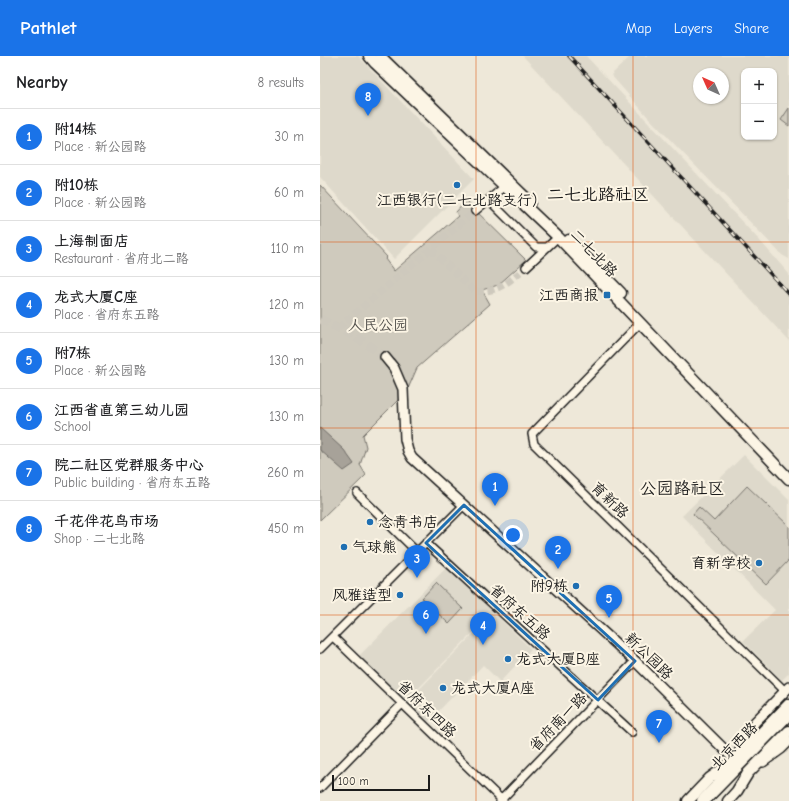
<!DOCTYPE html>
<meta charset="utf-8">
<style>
:root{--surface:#fff;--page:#f2f2f2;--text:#202124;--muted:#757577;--line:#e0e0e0;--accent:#1a73e8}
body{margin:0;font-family:"Comic Neue","LXGW WenKai TC",sans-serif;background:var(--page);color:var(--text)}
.controls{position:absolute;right:12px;top:12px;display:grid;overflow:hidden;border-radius:8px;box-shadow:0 1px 3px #0004}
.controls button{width:36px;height:36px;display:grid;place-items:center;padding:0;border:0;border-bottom:1px solid var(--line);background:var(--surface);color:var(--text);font:20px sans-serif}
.compass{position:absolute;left:373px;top:12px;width:36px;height:36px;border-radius:50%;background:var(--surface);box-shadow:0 1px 3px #0004;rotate:315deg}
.scale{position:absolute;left:12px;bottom:10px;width:98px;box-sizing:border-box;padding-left:4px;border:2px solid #1c1c1c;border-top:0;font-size:11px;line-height:14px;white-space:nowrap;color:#1c1c1c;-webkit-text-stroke:3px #fcf5e5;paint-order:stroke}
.you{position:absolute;left:193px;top:479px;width:14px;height:14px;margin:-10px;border:3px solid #fff;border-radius:50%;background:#1a73e8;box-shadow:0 0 0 6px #1a73e833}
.badge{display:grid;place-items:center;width:26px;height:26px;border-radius:50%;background:var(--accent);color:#fff;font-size:13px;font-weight:700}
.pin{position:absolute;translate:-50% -33px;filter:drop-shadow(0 1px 2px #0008)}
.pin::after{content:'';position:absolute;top:21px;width:14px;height:12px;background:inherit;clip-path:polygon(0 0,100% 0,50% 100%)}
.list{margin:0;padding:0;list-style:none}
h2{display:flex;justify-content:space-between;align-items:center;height:52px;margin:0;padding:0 16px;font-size:17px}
h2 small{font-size:13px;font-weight:400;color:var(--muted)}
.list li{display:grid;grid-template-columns:26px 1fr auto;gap:12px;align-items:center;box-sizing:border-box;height:56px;padding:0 16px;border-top:1px solid var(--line)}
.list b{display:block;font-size:15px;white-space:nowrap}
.list p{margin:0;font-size:13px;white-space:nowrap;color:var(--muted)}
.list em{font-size:13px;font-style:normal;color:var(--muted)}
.map{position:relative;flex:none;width:469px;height:745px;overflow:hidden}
header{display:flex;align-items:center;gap:24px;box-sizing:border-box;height:56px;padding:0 20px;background:var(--accent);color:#fff}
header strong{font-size:19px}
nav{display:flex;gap:22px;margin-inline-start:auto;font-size:14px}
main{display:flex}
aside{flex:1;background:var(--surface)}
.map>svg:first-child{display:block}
.built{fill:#ded9cb;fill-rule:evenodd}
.green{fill:#cfcabd;stroke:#76736c}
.water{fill:#a7a299;stroke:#6f6c67}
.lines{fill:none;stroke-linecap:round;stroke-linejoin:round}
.minor-tunnel{stroke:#cec9bd;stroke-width:7;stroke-dasharray:7 3.5;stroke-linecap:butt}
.tertiary-tunnel{stroke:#cec9bd;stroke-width:9;stroke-dasharray:9 4.5;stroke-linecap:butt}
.minor-casing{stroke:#1c1c1c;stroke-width:10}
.tertiary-casing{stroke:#1c1c1c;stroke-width:12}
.secondary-casing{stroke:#1c1c1c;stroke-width:13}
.primary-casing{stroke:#1c1c1c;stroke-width:15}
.minor{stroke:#fcf5e5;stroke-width:7}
.tertiary{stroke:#fcf5e5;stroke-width:9}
.secondary{stroke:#fcf5e5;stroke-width:10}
.primary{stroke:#fcf5e5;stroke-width:12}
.rail-casing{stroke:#1c1c1c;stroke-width:3.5}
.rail{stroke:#fcf5e5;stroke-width:2;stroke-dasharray:6;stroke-linecap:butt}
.marked{fill:none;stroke:#1f6fb2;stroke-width:3;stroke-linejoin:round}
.grid{fill:none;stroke:#de560d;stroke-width:1;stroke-opacity:0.55}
.poi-dot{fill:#1f6fb2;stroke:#fcf5e5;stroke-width:1.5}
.labels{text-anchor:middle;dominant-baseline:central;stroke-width:4;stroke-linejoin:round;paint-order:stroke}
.poi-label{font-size:15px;fill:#1c1c1c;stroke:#fcf5e5;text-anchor:end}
.street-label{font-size:15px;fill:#1c1c1c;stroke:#fcf5e5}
.park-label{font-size:15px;fill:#52504c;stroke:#fcf5e5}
.quarter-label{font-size:17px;fill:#1c1c1c;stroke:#fcf5e5}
</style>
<header>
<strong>Pathlet</strong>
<nav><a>Map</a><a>Layers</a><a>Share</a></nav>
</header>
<main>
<aside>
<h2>Nearby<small>8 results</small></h2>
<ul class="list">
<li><span class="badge">1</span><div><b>附14栋</b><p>Place · 新公园路</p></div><em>30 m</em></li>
<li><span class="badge">2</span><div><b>附10栋</b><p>Place · 新公园路</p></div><em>60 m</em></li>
<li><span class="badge">3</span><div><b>上海制面店</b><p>Restaurant · 省府北二路</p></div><em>110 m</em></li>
<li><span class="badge">4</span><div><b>龙式大厦C座</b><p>Place · 省府东五路</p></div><em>120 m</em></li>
<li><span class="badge">5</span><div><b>附7栋</b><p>Place · 新公园路</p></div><em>130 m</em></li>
<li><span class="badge">6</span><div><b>江西省直第三幼儿园</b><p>School</p></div><em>130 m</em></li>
<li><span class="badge">7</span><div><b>院二社区党群服务中心</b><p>Public building · 省府东五路</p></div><em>260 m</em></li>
<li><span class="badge">8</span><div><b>千花伴花鸟市场</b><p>Shop · 二七北路</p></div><em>450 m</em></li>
</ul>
</aside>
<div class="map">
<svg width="469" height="745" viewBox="0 0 469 745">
<rect width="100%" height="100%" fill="#eee8d9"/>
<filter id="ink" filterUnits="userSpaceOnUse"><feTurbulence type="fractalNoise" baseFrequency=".025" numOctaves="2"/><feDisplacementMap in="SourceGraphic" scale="8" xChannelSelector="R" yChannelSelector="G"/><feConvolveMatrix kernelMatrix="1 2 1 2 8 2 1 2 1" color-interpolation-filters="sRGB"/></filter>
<g filter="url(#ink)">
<path class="built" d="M 0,0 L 38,0 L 154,123 L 74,203 L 0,121 Z
M 203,0 L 266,0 L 441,186 L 469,218 L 469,285 Z
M 311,0 L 469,0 L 469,203 L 462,199 L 328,61 L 291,19 ZM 424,15 L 454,15 L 454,81 L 424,81 ZM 379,18 L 403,18 L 403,42 L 379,42 Z
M 424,399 L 469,444 L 469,617 L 462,624 L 423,585 L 455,554 L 362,460 Z
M 127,511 L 173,556 L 86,645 L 39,600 Z
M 174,557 L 211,593 L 180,626 L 163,609 L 108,666 L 87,646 Z"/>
<path class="green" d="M 469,52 L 469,70 L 461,64 Z
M 0,129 L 67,201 L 65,203 L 74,215 L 138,160 L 136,156 L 146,145 L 206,204 L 178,229 L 162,234 L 170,248 L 97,312 L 87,335 L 43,379 L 46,391 L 40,409 L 46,419 L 0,464 Z
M 427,430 L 469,470 L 469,504 L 446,528 L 373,458 L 379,451 L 394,465 Z
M 116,527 L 143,553 L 129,568 L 102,542 Z"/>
<path class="water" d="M 0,372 L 24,394 L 34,408 L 24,415 L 0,394 Z"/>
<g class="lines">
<path class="minor-tunnel" d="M 111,193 L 154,235 C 179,237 188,226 206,211
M 18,272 L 155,155"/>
<path class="tertiary-tunnel" d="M 0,263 C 23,274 45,285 65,301"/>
<g class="minor-casing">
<path id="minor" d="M 169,144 L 216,191 L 227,191
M 155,155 L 184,131
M 206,211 L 238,181
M 320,267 L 212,378 L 214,388 L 465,635
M 37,437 L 97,496
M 106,487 L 312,676
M 13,581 L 183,745
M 0,593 L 144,449
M 0,732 L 82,648
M 180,745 L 315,605"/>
</g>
<g class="tertiary-casing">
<path id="tertiary" d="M 65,301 L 74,312 L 83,333 L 85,383 L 88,395 L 92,402 L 315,605 L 419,708
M 417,700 L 435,666 L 469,631
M 443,706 L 461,693 L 469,685"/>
</g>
<g class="secondary-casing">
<path id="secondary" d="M 49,0 L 55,7 L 238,181 L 469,423
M 60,0 L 210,146
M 249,184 L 301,237
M 368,745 L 390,722 L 415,704 L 469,648
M 408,745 L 417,735 L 428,717 L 469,675"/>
</g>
<g class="primary-casing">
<path id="primary" d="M 383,745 L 469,657"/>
</g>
<use href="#minor" class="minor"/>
<use href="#tertiary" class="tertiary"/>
<use href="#secondary" class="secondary"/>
<use href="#primary" class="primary"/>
<g class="rail-casing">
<path id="rail" d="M 249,0 L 469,238"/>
</g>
<use href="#rail" class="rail"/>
</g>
</g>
<path class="marked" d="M 144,449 L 315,605 L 278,644 L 106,487 Z"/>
<path class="grid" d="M 156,0 L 156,745M 313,0 L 313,745M 0,186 L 469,186M 0,372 L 469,372M 0,559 L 469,559"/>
<g class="poi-dot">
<circle cx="137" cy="129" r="4"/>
<rect x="283" y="235" width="8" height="8" rx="2"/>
<circle cx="50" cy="466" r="4"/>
<circle cx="24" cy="491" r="4"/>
<circle cx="439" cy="507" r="4"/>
<circle cx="256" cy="530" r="4"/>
<circle cx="80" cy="539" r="4"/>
<circle cx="188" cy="603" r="4"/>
<circle cx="123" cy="632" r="4"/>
</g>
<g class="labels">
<g class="poi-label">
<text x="137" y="144" text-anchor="middle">江西银行(二七北路支行)</text>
<text x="279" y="239">江西商报</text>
<text x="58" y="466" text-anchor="start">念青书店</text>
<text x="32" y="491" text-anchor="start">气球熊</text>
<text x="431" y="507">育新学校</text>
<text x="248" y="530">附9栋</text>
<text x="72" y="539">风雅造型</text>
<text x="196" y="603" text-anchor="start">龙式大厦B座</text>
<text x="131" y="632" text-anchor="start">龙式大厦A座</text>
</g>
<g class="street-label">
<text transform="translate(274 197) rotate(46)">二七北路</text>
<text transform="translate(290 444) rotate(44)">育新路</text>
<text transform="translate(200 556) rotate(42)">省府东五路</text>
<text transform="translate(329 600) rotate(44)">新公园路</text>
<text transform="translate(107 653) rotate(44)">省府东四路</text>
<text transform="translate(238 666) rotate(-46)">省府南一路</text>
<text transform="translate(414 690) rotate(-46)">北京西路</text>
</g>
<g class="park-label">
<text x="58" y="269">人民公园</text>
</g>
<g class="quarter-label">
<text x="278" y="138">二七北路社区</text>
<text x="362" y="432">公园路社区</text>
</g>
</g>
</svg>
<div class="controls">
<button>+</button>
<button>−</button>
</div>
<svg class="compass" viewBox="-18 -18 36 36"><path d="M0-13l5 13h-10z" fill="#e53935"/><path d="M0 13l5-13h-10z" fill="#757577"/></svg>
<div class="scale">100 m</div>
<div class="you"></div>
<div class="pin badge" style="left:175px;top:450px">1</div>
<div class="pin badge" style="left:238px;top:513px">2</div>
<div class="pin badge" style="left:97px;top:522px">3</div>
<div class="pin badge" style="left:163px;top:589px">4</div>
<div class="pin badge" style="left:289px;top:562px">5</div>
<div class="pin badge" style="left:106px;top:578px">6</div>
<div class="pin badge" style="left:339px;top:687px">7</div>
<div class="pin badge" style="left:48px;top:60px">8</div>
</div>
</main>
